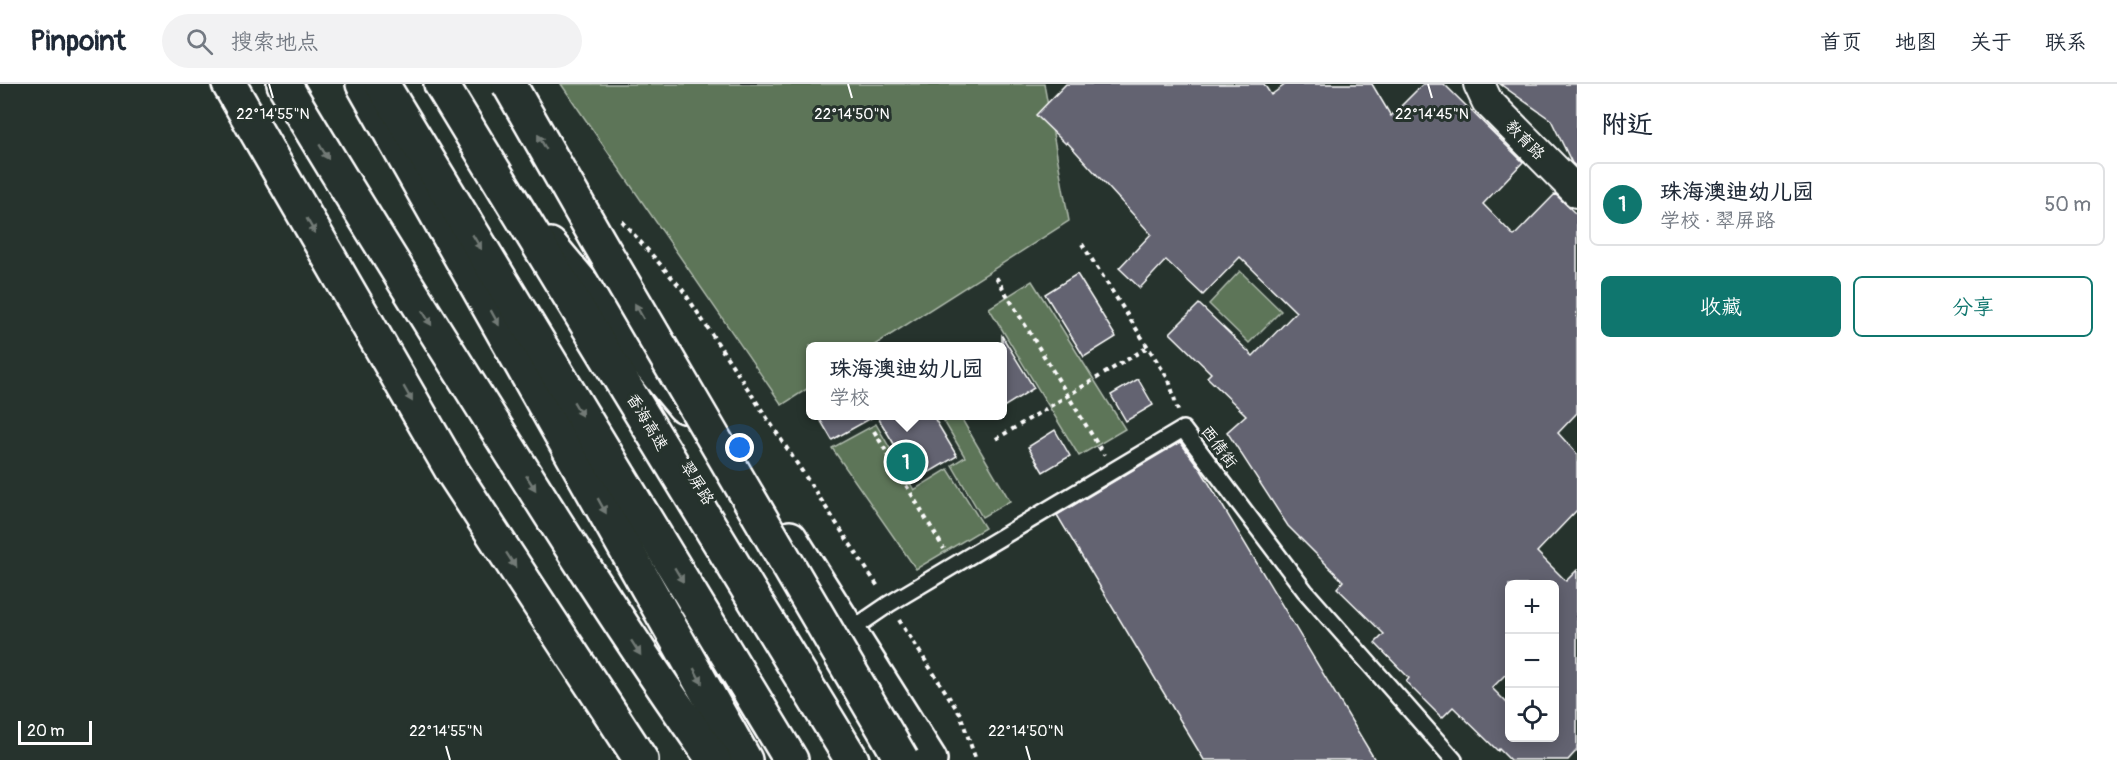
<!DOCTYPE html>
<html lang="zh">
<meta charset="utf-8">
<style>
:root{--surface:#fff;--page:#f2f2f3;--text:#1f2937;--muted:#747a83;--line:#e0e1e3;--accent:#0f766e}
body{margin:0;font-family:Pangolin,"LXGW WenKai TC",sans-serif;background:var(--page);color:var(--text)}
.controls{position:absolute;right:18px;bottom:18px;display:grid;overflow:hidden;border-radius:9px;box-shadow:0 3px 15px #0003}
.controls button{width:54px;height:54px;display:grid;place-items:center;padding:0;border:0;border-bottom:2px solid var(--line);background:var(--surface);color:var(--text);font:30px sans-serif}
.scale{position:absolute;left:18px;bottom:15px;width:74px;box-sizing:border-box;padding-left:6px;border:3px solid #fff;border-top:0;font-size:16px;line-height:21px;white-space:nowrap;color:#fff;-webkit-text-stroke:4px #26332d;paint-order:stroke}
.you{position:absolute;left:740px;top:364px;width:21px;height:21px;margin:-15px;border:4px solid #fff;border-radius:50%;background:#1a73e8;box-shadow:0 0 0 9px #1a73e833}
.badge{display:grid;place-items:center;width:39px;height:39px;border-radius:50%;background:var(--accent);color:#fff;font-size:20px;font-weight:700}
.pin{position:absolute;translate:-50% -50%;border:3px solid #fff;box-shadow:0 2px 6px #0006}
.popup{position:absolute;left:806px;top:258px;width:201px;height:78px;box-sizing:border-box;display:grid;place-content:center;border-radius:9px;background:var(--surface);filter:drop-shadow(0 2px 4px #0005);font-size:20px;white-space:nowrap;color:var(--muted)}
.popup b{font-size:22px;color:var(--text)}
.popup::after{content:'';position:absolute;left:50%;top:100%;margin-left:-12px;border:12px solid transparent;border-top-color:var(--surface)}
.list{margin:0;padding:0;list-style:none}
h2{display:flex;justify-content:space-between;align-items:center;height:78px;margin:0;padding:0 24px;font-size:26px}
h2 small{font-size:20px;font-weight:400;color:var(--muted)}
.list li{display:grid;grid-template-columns:39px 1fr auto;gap:18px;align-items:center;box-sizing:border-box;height:84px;margin:0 12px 12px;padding:0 12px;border:2px solid var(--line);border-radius:9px}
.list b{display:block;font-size:22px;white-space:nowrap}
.list p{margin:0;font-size:20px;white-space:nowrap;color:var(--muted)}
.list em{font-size:20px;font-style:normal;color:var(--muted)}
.actions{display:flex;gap:12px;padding:18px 24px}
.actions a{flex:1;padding:14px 0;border:2px solid var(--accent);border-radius:9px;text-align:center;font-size:21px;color:var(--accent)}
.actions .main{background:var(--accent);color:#fff}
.icon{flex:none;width:33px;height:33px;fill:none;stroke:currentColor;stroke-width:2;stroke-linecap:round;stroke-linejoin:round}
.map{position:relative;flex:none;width:1577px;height:676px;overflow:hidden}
header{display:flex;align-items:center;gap:36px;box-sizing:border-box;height:84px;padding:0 30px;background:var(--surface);border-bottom:2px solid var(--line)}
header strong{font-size:28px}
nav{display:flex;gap:33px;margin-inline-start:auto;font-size:21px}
.search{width:420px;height:54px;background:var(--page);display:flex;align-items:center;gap:15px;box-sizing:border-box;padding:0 21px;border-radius:33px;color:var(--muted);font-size:22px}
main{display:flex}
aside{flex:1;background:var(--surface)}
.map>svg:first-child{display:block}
.green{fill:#5d7458;stroke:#aebaac;stroke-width:1.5}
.building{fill:#636471;stroke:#fff;stroke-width:1.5;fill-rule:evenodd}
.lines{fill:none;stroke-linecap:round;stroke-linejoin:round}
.lane-casing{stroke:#fff;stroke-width:20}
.street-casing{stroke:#fff;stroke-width:34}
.secondary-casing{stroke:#fff;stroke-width:38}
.highway-casing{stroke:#fff;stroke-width:38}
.path{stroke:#fff;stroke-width:4;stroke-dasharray:4.5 4.5;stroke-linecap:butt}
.lane{stroke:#26332d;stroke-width:15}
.street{stroke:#26332d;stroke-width:30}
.secondary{stroke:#26332d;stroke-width:33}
.highway{stroke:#26332d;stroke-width:33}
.highway-bridge-casing{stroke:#fff;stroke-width:38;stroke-linecap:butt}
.highway-bridge{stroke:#26332d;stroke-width:33}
.oneway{fill:#727a76}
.ticks{fill:none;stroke:#fff;stroke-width:2}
.labels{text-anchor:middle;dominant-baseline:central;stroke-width:6;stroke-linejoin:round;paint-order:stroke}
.street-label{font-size:16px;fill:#fff;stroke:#26332d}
.ticks-label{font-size:15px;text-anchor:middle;fill:#fff;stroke:#26332d;stroke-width:6;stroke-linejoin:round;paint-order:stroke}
</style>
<header>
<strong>Pinpoint</strong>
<div class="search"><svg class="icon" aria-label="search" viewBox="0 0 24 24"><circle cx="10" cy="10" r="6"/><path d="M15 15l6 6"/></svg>搜索地点</div>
<nav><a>首页</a><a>地图</a><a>关于</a><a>联系</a></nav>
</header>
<main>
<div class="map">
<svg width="1577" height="676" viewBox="0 0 1577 676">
<rect width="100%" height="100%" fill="#26332d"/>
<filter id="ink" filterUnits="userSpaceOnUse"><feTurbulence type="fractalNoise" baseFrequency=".0167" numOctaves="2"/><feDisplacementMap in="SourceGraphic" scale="12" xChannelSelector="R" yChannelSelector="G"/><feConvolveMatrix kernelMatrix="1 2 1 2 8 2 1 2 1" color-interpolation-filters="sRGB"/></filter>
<g filter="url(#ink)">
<path class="green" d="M 561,0 L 1044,0 L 1069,137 L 873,262 L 810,262 L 810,303 L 782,321 Z
M 1240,187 L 1281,227 L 1249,259 L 1209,220 Z
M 1032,197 L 1125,345 L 1079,372 L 989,224 Z
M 941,332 L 960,332 L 1010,417 L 982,433 L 952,381 L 965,373 Z
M 876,340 L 914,406 L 948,385 L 985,444 L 916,485 L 832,364 Z"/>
<path class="building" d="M 1066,0 L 1264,0 L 1271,11 L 1286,0 L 1372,0 L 1391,32 L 1423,0 L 1444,0 L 1523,78 L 1483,120 L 1514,152 L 1555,110 L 1577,131 L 1577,329 L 1558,349 L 1577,370 L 1577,426 L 1537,468 L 1566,497 L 1577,486 L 1577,666 L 1568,676 L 1510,676 L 1499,665 L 1498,667 L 1453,623 L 1442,634 L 1406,598 L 1409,594 L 1375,559 L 1384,550 L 1337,504 L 1343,497 L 1288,442 L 1227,348 L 1246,331 L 1207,293 L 1211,289 L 1170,249 L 1199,220 L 1253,272 L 1296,228 L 1240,173 L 1203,211 L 1166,176 L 1140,204 L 1119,184 L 1151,150 L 1067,58 L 1066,60 L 1036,31 ZM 1509,501 L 1554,501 L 1554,654 L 1509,654 L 1509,621 L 1492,604 L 1509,587 Z
M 1500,0 L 1577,0 L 1577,83 L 1572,79 L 1551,36 Z
M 1077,190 L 1116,253 L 1084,273 L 1045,210 Z
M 1002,252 L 1034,304 L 1002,324 Z
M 1138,295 L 1153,321 L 1126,337 L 1111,311 Z
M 818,332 L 875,332 L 832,356 Z
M 877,332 L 933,332 L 957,372 L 916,396 Z
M 1055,346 L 1070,372 L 1043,388 L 1028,363 Z
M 1180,358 L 1201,386 L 1375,676 L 1204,676 L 1057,431 Z"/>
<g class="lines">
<g class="lane-casing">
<path id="lane" d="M 848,548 L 889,520 L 1183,345 L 1305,507 L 1454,676"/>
</g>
<g class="street-casing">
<path id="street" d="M 1479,0 L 1487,17 L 1577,108"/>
</g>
<g class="secondary-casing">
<path id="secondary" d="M 363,0 L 745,676
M 550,161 L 684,322"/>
</g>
<g class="highway-casing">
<path id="highway" d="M 229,0 L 454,390 L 641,676
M 284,0 C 346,105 411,208 476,312 C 553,435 630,558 714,676
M 382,0 L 791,676
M 441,0 L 852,676
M 790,454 L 930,676"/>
</g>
<path class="path" d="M 622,137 L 682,205 L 879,504
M 1082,160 L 1169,296 L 1178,327
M 996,193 L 1104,371
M 874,347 L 944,465
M 996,355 L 1148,263
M 899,536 L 960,630 L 976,676"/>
<use href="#lane" class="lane"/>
<use href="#street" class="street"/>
<use href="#secondary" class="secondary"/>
<use href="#highway" class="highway"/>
<g class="highway-bridge-casing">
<path id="highway-bridge" d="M 509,0 L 599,158 L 902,676"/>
</g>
<use href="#highway-bridge" class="highway-bridge"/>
</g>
<defs><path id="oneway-solid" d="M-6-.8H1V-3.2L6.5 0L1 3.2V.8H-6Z" transform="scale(1.5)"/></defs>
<g class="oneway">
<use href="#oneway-solid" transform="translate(542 58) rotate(-120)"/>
<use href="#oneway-solid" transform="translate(324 68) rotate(59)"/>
<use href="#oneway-solid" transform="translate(311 142) rotate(60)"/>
<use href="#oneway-solid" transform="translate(477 158) rotate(59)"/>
<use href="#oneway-solid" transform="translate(639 227) rotate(-120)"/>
<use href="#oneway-solid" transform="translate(427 234) rotate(58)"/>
<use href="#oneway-solid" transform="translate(495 234) rotate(61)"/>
<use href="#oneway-solid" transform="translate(408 310) rotate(60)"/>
<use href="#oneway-solid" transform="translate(578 325) rotate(59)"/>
<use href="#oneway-solid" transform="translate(531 399) rotate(57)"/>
<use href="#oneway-solid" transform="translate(602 422) rotate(61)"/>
<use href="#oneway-solid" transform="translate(511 476) rotate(57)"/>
<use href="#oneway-solid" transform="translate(679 491) rotate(59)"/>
<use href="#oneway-solid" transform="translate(636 564) rotate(57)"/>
<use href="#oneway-solid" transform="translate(698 592) rotate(61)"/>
</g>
</g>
<path class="ticks" d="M 269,0 L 273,14M 848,0 L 852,14M 1428,0 L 1432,14M 446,662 L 450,676M 1026,662 L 1030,676"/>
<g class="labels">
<g class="street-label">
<text transform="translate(1525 56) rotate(45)">教育路</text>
<text transform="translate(647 338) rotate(59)">香海高速</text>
<text transform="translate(1219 363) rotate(53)">西倩街</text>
<text transform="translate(697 399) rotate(58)">翠屏路</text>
</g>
</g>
<g class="ticks-label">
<text x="273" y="35">22°14'55"N</text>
<text x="852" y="35">22°14'50"N</text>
<text x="1432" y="35">22°14'45"N</text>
<text x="446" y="652">22°14'55"N</text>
<text x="1026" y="652">22°14'50"N</text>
</g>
</svg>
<div class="controls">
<button>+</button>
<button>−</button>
<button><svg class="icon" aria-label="locate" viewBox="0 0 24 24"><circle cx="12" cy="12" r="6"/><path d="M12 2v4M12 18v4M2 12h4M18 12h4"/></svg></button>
</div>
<div class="scale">20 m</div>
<div class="you"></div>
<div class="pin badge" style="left:906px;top:378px">1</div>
<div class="popup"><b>珠海澳迪幼儿园</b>学校</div>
</div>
<aside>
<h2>附近<small></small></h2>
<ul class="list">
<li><span class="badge">1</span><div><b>珠海澳迪幼儿园</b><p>学校 · 翠屏路</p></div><em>50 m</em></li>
</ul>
<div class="actions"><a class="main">收藏</a><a>分享</a></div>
</aside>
</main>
